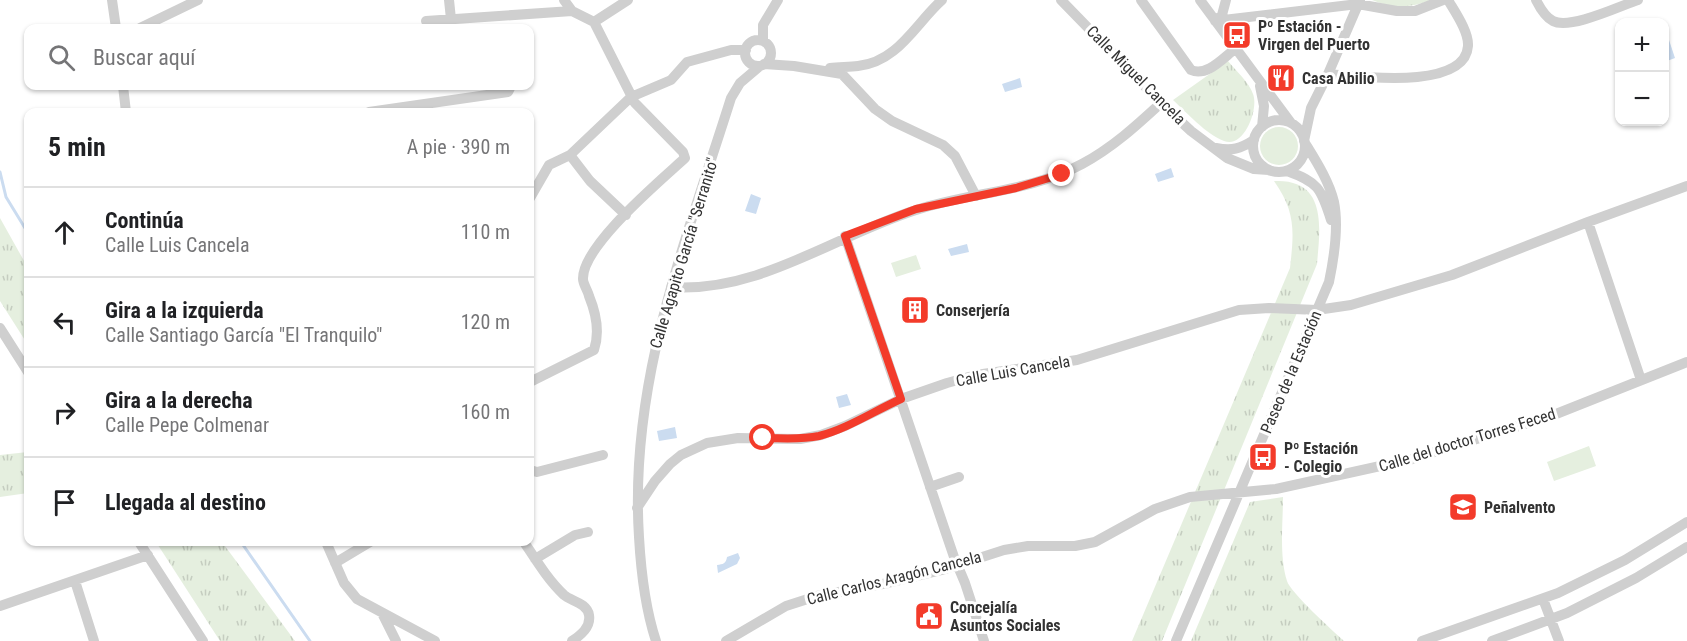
<!DOCTYPE html>
<html lang="es">
<meta charset="utf-8">
<style>
:root{--surface:#fff;--page:#f2f2f2;--text:#202124;--muted:#757577;--line:#e0e0e0}
body{margin:0;font-family:"Roboto Condensed",sans-serif;background:var(--page);color:var(--text)}
.controls{position:absolute;right:18px;top:18px;display:grid;overflow:hidden;border-radius:12px;box-shadow:0 2px 4px #0004}
.controls button{width:54px;height:54px;display:grid;place-items:center;padding:0;border:0;border-bottom:2px solid var(--line);background:var(--surface);color:var(--text);font:30px sans-serif}
.stop{position:absolute;width:18px;height:18px;margin:-14px;border:4px solid #f33b2a;border-radius:50%;background:#fff}
.stop.end{background:#f33b2a;border-color:#fff;box-shadow:0 2px 6px #0008}
.list{margin:0;padding:0;list-style:none}
h2{display:flex;justify-content:space-between;align-items:center;height:78px;margin:0;padding:0 24px;font-size:26px}
h2 small{font-size:20px;font-weight:400;color:var(--muted)}
.list li{display:grid;grid-template-columns:39px 1fr auto;gap:18px;align-items:center;box-sizing:border-box;height:90px;padding:0 24px;border-top:2px solid var(--line)}
.list b{display:block;font-size:22px;white-space:nowrap}
.list p{margin:0;font-size:20px;white-space:nowrap;color:var(--muted)}
.list em{font-size:20px;font-style:normal;color:var(--muted)}
.icon{flex:none;width:33px;height:33px;fill:none;stroke:currentColor;stroke-width:2;stroke-linecap:round;stroke-linejoin:round}
.map{position:relative;flex:none;width:1687px;height:641px;overflow:hidden}
.search{position:absolute;background:var(--surface);box-shadow:0 2px 4px #0004;left:24px;top:24px;width:510px;height:66px;display:flex;align-items:center;gap:15px;box-sizing:border-box;padding:0 21px;border-radius:12px;color:var(--muted);font-size:22px}
.panel{position:absolute;background:var(--surface);box-shadow:0 2px 4px #0004;left:24px;top:108px;width:510px;height:438px;border-radius:12px}
.map>svg:first-child{display:block}
.green{fill:#e5efdf}
.park{fill:url(#park-tufts)}
.water{fill:#cbdcf0}
.lines{fill:none;stroke-linecap:round;stroke-linejoin:round}
.stream{stroke:#cbdcf0;stroke-width:3}
.minor{stroke:#cfcfcf;stroke-width:10}
.route{stroke:#f33b2a;stroke-width:8}
.labels{text-anchor:middle;dominant-baseline:central;stroke-width:6;stroke-linejoin:round;paint-order:stroke}
.poi-label{font-size:16px;font-weight:bold;fill:#323232;stroke:#fff;text-anchor:start}
.street-label{font-size:16px;fill:#323232;stroke:#fff}
</style>
<div class="map">
<svg width="1687" height="641" viewBox="0 0 1687 641">
<defs>
<pattern id="park-tufts" width="24" height="20" patternUnits="userSpaceOnUse" patternTransform="scale(1.5)"><rect width="24" height="20" fill="#e5efdf"/><path d="M3 7l-1-3M5 7V3M7 7l1-3M15 17l-1-3M17 17v-4M19 17l1-3" fill="none" stroke="#c5cdc0"/></pattern>
</defs>
<rect width="100%" height="100%" fill="#fff"/>
<path class="green" d="M1260 146a19 19 0 1 1 38 0a19 19 0 1 1-38 0Z
M 916,255 L 921,269 L 896,277 L 891,263 Z
M 1589,446 L 1596,466 L 1554,481 L 1547,462 Z"/>
<path class="park" d="M 1372,0 L 1431,0 C 1411,8 1392,9 1372,0 Z
M 1228,61 C 1236,71 1249,82 1253,94 C 1259,109 1244,149 1224,141 C 1206,134 1187,113 1173,100 Z
M 1274,181 C 1280,181 1287,181 1293,183 C 1327,192 1319,238 1317,264 L 1162,641 L 1132,641 L 1290,268 C 1294,232 1296,212 1274,181 Z
M 0,218 L 28,268 L 28,345 L 0,301 Z
M 28,452 L 28,493 L 0,497 L 0,455 Z
M 1283,497 C 1283,524 1279,555 1287,581 C 1290,592 1333,631 1344,641 L 1191,641 L 1250,502 Z
M 156,542 L 222,542 L 295,641 L 220,641 Z"/>
<path class="water" d="M 1669,40 L 1675,58 L 1667,61 L 1665,42 Z
M 1020,78 L 1022,87 L 1005,92 L 1002,84 Z
M 1171,168 L 1174,177 L 1158,182 L 1155,174 Z
M 751,194 L 761,198 L 756,214 L 745,211 Z
M 967,244 L 969,252 L 951,256 L 948,249 Z
M 847,394 L 851,405 L 839,408 L 836,397 Z
M 675,427 L 677,438 L 659,441 L 657,431 Z
M 738,553 L 740,558 L 737,564 L 718,573 L 717,565 C 723,564 726,564 727,557 Z"/>
<g class="lines">
<path class="stream" d="M 0,172 L 6,197 L 28,233
M 241,542 L 310,641"/>
<path class="minor" d="M 112,0 L 116,28
M 449,0 L 451,19
M 1061,0 L 1161,103 L 1191,131 L 1227,158 L 1254,169 L 1269,170
M 1141,0 L 1191,70 C 1207,77 1223,58 1235,49
M 1200,0 L 1291,123
M 1536,0 C 1540,8 1545,17 1553,21 C 1570,30 1620,6 1638,0
M 426,21 L 572,11
M 1215,21 L 1358,4 L 1397,11 L 1415,11 L 1443,0
M 1215,21 L 1222,15 L 1226,0
M 594,22 L 628,0
M 140,28 L 198,0
M745 53a13 13 0 1 1 26 0a13 13 0 1 1-26 0Z
M 763,41 L 763,25 L 778,0
M 764,64 L 794,66 L 842,74 L 875,109 L 892,121 L 943,145 L 955,156 L 976,196
M 830,68 C 840,67 849,67 858,66 C 898,62 916,23 942,0
M 1328,74 C 1357,76 1465,91 1468,46 C 1469,32 1455,12 1448,0
M 123,86 L 126,112
M 1260,86 L 1264,106 L 1262,127
M 369,112 L 508,92 L 511,86
M1253 146a26 26 0 1 1 52 0a26 26 0 1 1-52 0Z
M 1304,141 L 1311,108 L 1328,74 L 1360,0
M 1216,148 C 1232,151 1240,149 1254,140
M 570,155 L 590,181 L 626,215
M 1287,171 C 1318,182 1321,188 1331,220
M 530,198 L 549,165 L 570,155 L 631,97 L 671,80 L 687,62 L 731,50 L 746,50
M 1588,222 L 1641,380
M 845,236 L 954,557 L 965,583 L 984,641
M 671,287 C 759,293 834,236 916,210 C 971,192 1030,192 1082,164 C 1112,148 1136,126 1161,103
M 0,328 L 28,372
M 530,382 L 594,350 C 600,332 596,313 589,296 C 588,291 583,284 583,279 C 582,246 660,181 685,158 L 683,152 L 635,103 L 594,22 L 572,11 L 564,0
M 530,470 L 537,472 L 603,455
M 930,487 L 959,477
M 637,508 L 655,481 L 670,464 L 681,455 L 707,443 L 738,438 L 800,439 L 821,435 L 845,426 L 901,399 L 947,383 L 976,375 L 1077,360 L 1239,310 L 1269,308 L 1317,310 L 1351,305 L 1452,275 L 1588,222 L 1687,186
M 139,542 L 203,641
M 326,542 L 344,583 L 357,599 L 435,641
M 524,542 C 536,560 548,580 564,595 C 571,601 587,603 589,615 C 591,627 581,635 572,641
M 535,559 L 575,535 L 588,532
M 335,563 L 370,542
M 75,581 L 94,641
M 1543,599 L 1559,641
M 0,606 L 148,555
M 382,613 L 396,641
M 656,641 C 645,608 641,572 639,537 C 629,381 685,244 731,98 L 740,83 L 760,66
M 726,641 L 786,606 L 817,596 L 888,583 L 942,570 L 1004,550 L 1028,546 L 1075,546 L 1095,542 L 1155,509 L 1190,497 L 1276,489 L 1412,459 L 1551,416 L 1687,362
M 1176,641 L 1329,282 C 1334,258 1339,227 1334,202 C 1329,181 1316,161 1305,143
M 1422,641 L 1558,593 L 1625,560 L 1687,522
M 1492,641 L 1567,613 L 1636,578 L 1687,547"/>
</g>
<g class="lines">
<path class="route" d="M 763,438 C 782,438 800,440 819,436 C 847,429 874,411 901,399 L 845,236 L 916,209 L 1016,188 L 1062,174"/>
</g>
<defs>
<g id="bus-square" transform="scale(1.5)"><rect x="-9" y="-9" width="18" height="18" rx="4" fill="#f33b2a" stroke="#fff"/><path d="M-5-6H5V4H4V6H2V4H-2V6H-4V4H-5ZM-3.5-4V0h7V-4ZM-3.5 1.2v1.5H-2V1.2ZM2 1.2v1.5H3.5V1.2Z" fill="#fff"/></g>
<g id="restaurant-square" transform="scale(1.5)"><rect x="-9" y="-9" width="18" height="18" rx="4" fill="#f33b2a" stroke="#fff"/><path d="M-5-6h1v4h1v-4h1v4h1v-4h1v5L-1.5 .5V6h-2V.5L-5-1ZM5-6V6H3V1.5H1.5Q1.5-4 5-6Z" fill="#fff"/></g>
<g id="building-square" transform="scale(1.5)"><rect x="-9" y="-9" width="18" height="18" rx="4" fill="#f33b2a" stroke="#fff"/><path d="M-4-6H4V6H1V3H-1V6H-4ZM-2.5-4.3h1.7v1.8h-1.7ZM.8-4.3h1.7v1.8H.8ZM-2.5-1h1.7V.8h-1.7ZM.8-1h1.7V.8H.8Z" fill="#fff"/></g>
<g id="school-square" transform="scale(1.5)"><rect x="-9" y="-9" width="18" height="18" rx="4" fill="#f33b2a" stroke="#fff"/><path d="M0-5L7-2L0 1L-7-2ZM-4 1L0 2.5L4 1V4Q0 6-4 4Z" fill="#fff"/></g>
<g id="civic-square" transform="scale(1.5)"><rect x="-9" y="-9" width="18" height="18" rx="4" fill="#f33b2a" stroke="#fff"/><path d="M-.6-6.5H3V-4.5H.6V-3L4-1V1h2V6H-6V1h2V-1L-.6-3ZM-1.2 2.5V6h2.4V2.5Z" fill="#fff"/></g>
</defs>
<g fill-rule="evenodd">
<use href="#bus-square" x="1237" y="35"/>
<use href="#restaurant-square" x="1281" y="78"/>
<use href="#building-square" x="915" y="310"/>
<use href="#bus-square" x="1263" y="457"/>
<use href="#school-square" x="1463" y="507"/>
<use href="#civic-square" x="929" y="616"/>
</g>
<g class="labels">
<g class="poi-label">
<text x="1258" y="26">Pº Estación -<tspan x="1258" dy="18">Virgen del Puerto</tspan></text>
<text x="1302" y="78">Casa Abilio</text>
<text x="936" y="310">Conserjería</text>
<text x="1284" y="448">Pº Estación<tspan x="1284" dy="18">- Colegio</tspan></text>
<text x="1484" y="507">Peñalvento</text>
<text x="950" y="607">Concejalía<tspan x="950" dy="18">Asuntos Sociales</tspan></text>
</g>
<g class="street-label">
<text transform="translate(1136 75) rotate(45)">Calle Miguel Cancela</text>
<text transform="translate(684 253) rotate(-73)">Calle Agapito García "Serranito"</text>
<text transform="translate(1013 371) rotate(-10)">Calle Luis Cancela</text>
<text transform="translate(1291 372) rotate(-67)">Paseo de la Estación</text>
<text transform="translate(1467 440) rotate(-17)">Calle del doctor Torres Feced</text>
<text transform="translate(894 578) rotate(-14)">Calle Carlos Aragón Cancela</text>
</g>
</g>
</svg>
<div class="controls">
<button>+</button>
<button>−</button>
</div>
<div class="stop" style="left:763px;top:438px"></div>
<div class="stop end" style="left:1062px;top:174px"></div>
<div class="search"><svg class="icon" aria-label="search" viewBox="0 0 24 24"><circle cx="10" cy="10" r="6"/><path d="M15 15l6 6"/></svg>Buscar aquí</div>
<section class="panel">
<h2>5 min<small>A pie · 390 m</small></h2>
<ul class="list">
<li><svg class="icon" aria-label="ahead" viewBox="0 0 24 24"><path d="M12 20V5M6 11l6-6 6 6"/></svg><div><b>Continúa</b><p>Calle Luis Cancela</p></div><em>110 m</em></li>
<li><svg class="icon" aria-label="left" viewBox="0 0 24 24"><path d="M17 20v-9H6M10 6l-5 5 5 5"/></svg><div><b>Gira a la izquierda</b><p>Calle Santiago García &quot;El Tranquilo&quot;</p></div><em>120 m</em></li>
<li><svg class="icon" aria-label="right" viewBox="0 0 24 24"><path d="M7 20v-9h11M14 6l5 5-5 5"/></svg><div><b>Gira a la derecha</b><p>Calle Pepe Colmenar</p></div><em>160 m</em></li>
<li><svg class="icon" aria-label="arrive" viewBox="0 0 24 24"><path d="M6 21V4h12l-3 4 3 4H6"/></svg><div><b>Llegada al destino</b></div></li>
</ul>
</section>
</div>
